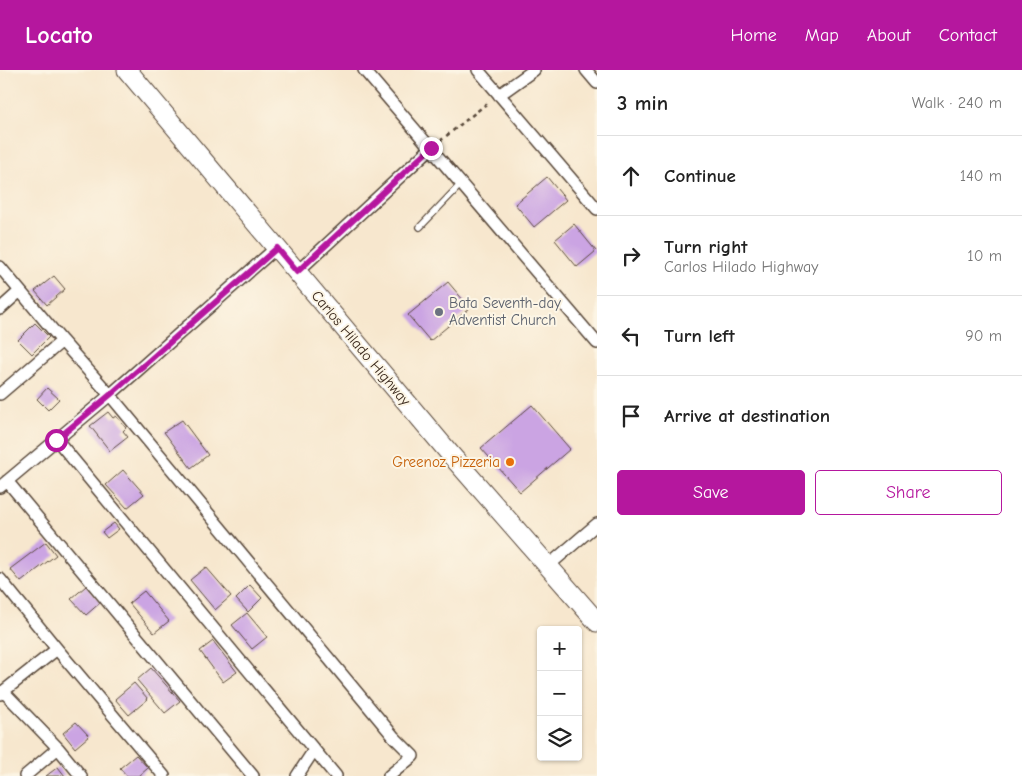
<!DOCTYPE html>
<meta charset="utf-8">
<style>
:root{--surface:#fff;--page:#f2f2f2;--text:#222;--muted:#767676;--line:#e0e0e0;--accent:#b5179e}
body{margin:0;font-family:"Comic Neue",sans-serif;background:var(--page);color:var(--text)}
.controls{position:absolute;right:15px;bottom:15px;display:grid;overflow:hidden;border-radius:5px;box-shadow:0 1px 4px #0004}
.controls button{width:45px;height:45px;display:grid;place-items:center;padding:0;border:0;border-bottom:1px solid var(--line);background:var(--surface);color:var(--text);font:25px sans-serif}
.stop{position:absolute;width:15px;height:15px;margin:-11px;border:4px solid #b5179e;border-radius:50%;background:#fff}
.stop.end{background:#b5179e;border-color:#fff;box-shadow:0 1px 5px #0008}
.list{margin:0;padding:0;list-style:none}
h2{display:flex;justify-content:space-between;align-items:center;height:65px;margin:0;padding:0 20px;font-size:21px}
h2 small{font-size:16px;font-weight:400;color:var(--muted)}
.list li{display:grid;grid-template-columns:32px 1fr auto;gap:15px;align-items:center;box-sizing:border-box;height:80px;padding:0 20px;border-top:1px solid var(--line)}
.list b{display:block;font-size:19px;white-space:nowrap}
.list p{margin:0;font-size:16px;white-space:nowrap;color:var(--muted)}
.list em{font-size:16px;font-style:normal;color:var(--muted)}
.actions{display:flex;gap:10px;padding:15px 20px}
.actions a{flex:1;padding:11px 0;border:1px solid var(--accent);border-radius:5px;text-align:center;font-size:18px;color:var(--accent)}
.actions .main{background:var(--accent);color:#fff}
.icon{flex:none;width:28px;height:28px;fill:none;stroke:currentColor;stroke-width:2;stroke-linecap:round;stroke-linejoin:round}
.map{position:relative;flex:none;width:597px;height:706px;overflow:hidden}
header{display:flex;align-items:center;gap:30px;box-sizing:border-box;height:70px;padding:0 25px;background:var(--accent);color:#fff}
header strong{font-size:24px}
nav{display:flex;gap:28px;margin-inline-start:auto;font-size:18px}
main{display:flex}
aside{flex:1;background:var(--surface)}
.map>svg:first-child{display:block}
.building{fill:#cba4e3}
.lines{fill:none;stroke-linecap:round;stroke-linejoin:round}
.service-casing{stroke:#574638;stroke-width:8}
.minor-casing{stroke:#574638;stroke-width:14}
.primary-casing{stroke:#574638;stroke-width:21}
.path{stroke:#574638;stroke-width:2.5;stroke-dasharray:4 4;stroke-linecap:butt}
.service{stroke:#fff;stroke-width:5.5}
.minor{stroke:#fff;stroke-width:11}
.primary{stroke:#fff;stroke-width:19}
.route{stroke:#b5179e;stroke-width:6}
.worship-dot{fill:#6b7280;stroke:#fcf5e5;stroke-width:2}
.food-dot{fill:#e8710a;stroke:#fcf5e5;stroke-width:2}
.labels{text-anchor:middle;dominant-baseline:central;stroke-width:4;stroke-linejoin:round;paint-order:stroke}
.worship-label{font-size:15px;fill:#5b616d;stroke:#fcf5e5;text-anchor:start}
.street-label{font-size:15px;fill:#3b2a1e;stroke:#fcf5e5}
.food-label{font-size:15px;fill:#c56008;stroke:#fcf5e5;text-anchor:end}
</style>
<header>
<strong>Locato</strong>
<nav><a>Home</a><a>Map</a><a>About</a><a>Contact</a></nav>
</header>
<main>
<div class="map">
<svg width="597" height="706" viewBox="0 0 597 706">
<rect width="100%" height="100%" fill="#fcf5e5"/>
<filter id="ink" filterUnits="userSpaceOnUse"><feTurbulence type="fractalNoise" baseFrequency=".02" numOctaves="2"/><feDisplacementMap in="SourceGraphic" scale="10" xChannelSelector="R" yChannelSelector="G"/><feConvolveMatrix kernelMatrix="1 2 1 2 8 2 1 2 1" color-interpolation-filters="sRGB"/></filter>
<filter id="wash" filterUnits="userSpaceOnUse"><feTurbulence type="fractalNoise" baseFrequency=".0096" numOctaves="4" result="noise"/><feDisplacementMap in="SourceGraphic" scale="20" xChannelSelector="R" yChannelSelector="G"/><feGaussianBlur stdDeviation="1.12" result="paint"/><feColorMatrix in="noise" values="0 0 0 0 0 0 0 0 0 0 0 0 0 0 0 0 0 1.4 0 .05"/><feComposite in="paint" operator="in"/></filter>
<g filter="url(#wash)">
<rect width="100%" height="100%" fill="#f7e7ce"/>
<g id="blocks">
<path class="building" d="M 547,107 L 566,130 L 534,157 L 515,134 Z
M 574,154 L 596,181 L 577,197 L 555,170 Z
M 54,206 L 65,219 L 47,235 L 35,221 Z
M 448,212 L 470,238 L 430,271 L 408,245 Z
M 35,253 L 49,267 L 32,284 L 18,270 Z
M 47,318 L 59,329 L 48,340 L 37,329 Z
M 532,335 L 570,379 L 520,422 L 481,378 Z
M 108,342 L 113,348 L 116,346 L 126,358 L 123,361 L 128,367 L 110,381 L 90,356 Z
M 182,350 L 208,385 L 191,398 L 164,362 Z
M 123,400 L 144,424 L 127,438 L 106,415 Z
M 114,453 L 119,459 L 107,468 L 102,462 Z
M 46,472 L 56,485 L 21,512 L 10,499 Z
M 206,497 L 231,526 L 215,540 L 190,510 Z
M 250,515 L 262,528 L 248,542 L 236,529 Z
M 86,516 L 101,532 L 86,545 L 71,529 Z
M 144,521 L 169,551 L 154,563 L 129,533 Z
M 247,543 L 267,567 L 252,579 L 232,555 Z
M 213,571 L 237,602 L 223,612 L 200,581 Z
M 151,598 L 180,631 L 165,643 L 137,610 Z
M 134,613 L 148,629 L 129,645 L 115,629 Z
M 76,652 L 89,666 L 75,678 L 63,663 Z
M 136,685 L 148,698 L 139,706 L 127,706 L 120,698 Z
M 58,697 L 65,706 L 46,706 Z"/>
</g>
</g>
<g filter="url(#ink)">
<use href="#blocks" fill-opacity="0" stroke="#574638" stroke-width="1"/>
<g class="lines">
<g class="service-casing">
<path id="service" d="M 420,157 L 461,114"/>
</g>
<g class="minor-casing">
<path id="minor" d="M 364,0 L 597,273
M 478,0 L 597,139
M 586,0 L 597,13
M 499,25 L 534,0
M 0,197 L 62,271 L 110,325 L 394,667 L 413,686 L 389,706
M 297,202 L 431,78
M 0,239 L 20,221
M 0,324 L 62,271
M 57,370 L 336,706
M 7,411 L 253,706
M 0,417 L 110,325 L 277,177
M 548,496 L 597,454
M 0,509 L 57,579 L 164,706
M 3,621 L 58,678 L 81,706
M 0,624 L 57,579
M 25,706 L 58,678
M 297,706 L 314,680"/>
</g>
<g class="primary-casing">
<path id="primary" d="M 127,0 L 451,385 L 597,552"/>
</g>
<path class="path" d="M 440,71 L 490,31"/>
<use href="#service" class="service"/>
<use href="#minor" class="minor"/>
<use href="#primary" class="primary"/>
</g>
</g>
<g class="lines" filter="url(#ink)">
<path class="route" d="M 56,370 L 110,325 L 277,178 L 297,202 L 431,78"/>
</g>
<circle class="worship-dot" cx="439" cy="242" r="5"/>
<circle class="food-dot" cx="510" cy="392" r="5"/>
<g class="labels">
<g class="worship-label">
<text x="449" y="233">Bata Seventh-day<tspan x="449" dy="17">Adventist Church</tspan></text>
</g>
<g class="street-label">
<text transform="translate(361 278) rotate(50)">Carlos Hilado Highway</text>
</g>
<g class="food-label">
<text x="500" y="392">Greenoz Pizzeria</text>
</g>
</g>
</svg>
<div class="controls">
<button>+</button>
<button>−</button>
<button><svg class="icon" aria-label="layers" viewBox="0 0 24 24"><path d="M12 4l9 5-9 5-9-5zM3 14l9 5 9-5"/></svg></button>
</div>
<div class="stop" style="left:56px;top:370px"></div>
<div class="stop end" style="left:431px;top:78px"></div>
</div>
<aside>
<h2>3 min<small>Walk · 240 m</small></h2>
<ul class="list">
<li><svg class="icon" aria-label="ahead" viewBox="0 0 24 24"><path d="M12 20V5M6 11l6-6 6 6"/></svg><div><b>Continue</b></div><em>140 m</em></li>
<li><svg class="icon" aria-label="right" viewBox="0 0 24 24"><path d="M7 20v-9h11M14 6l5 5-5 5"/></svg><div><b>Turn right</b><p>Carlos Hilado Highway</p></div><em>10 m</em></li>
<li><svg class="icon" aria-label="left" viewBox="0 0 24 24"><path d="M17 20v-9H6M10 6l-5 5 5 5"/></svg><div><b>Turn left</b></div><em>90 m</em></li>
<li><svg class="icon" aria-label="arrive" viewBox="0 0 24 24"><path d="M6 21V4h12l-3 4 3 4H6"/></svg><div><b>Arrive at destination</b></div></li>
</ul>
<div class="actions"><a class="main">Save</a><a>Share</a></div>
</aside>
</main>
